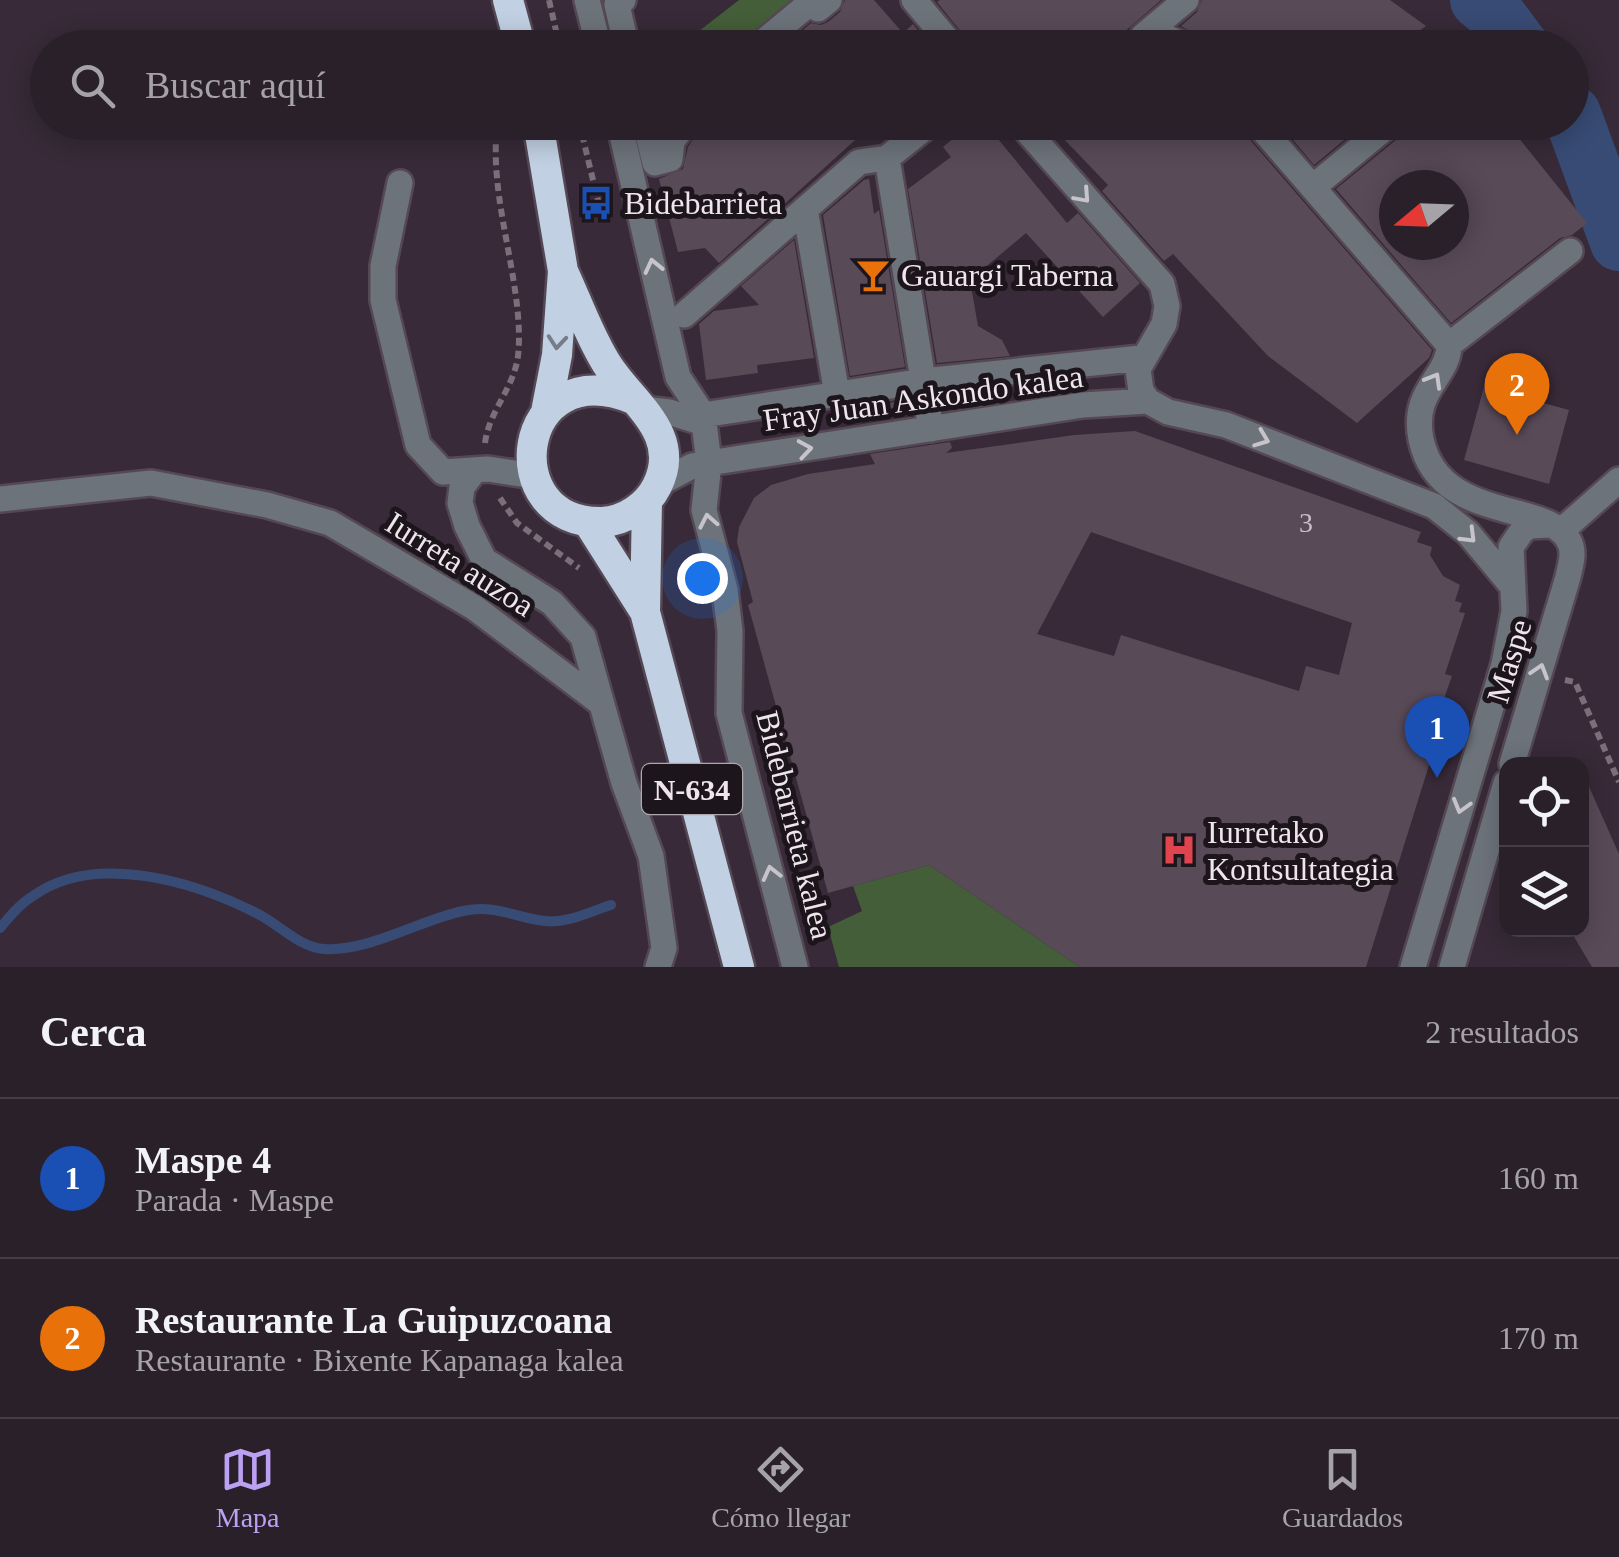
<!DOCTYPE html>
<html lang="es">
<meta charset="utf-8">
<style>
:root{--surface:#2a202a;--page:#322832;--text:#f1f3f6;--muted:#a5a3a8;--line:#463e47;--accent:#bca0f2}
body{margin:0;font-family:Georgia,serif;background:var(--page);color:var(--text)}
.controls{position:absolute;right:30px;bottom:30px;display:grid;overflow:hidden;border-radius:20px;box-shadow:0 5px 25px #0003}
.controls button{width:90px;height:90px;display:grid;place-items:center;padding:0;border:0;border-bottom:2px solid var(--line);background:var(--surface);color:var(--text);font:50px sans-serif}
.compass{position:absolute;left:1379px;top:170px;width:90px;height:90px;border-radius:50%;background:var(--surface);box-shadow:0 5px 25px #0003;rotate:251deg}
.you{position:absolute;left:702px;top:578px;width:35px;height:35px;margin:-25px;border:8px solid #fff;border-radius:50%;background:#1a73e8;box-shadow:0 0 0 15px #1a73e833}
.badge{display:grid;place-items:center;width:65px;height:65px;border-radius:50%;background:var(--accent);color:#fff;font-size:32px;font-weight:700}
.pin{position:absolute;translate:-50% -82px;filter:drop-shadow(0 2px 5px #0008)}
.pin::after{content:'';position:absolute;top:52px;width:35px;height:30px;background:inherit;clip-path:polygon(0 0,100% 0,50% 100%)}
.list{margin:0;padding:0;list-style:none}
h2{display:flex;justify-content:space-between;align-items:center;height:130px;margin:0;padding:0 40px;font-size:42px}
h2 small{font-size:32px;font-weight:400;color:var(--muted)}
.list li{display:grid;grid-template-columns:65px 1fr auto;gap:30px;align-items:center;box-sizing:border-box;height:160px;padding:0 40px;border-top:2px solid var(--line)}
.list b{display:block;font-size:38px;white-space:nowrap}
.list p{margin:0;font-size:32px;white-space:nowrap;color:var(--muted)}
.list em{font-size:32px;font-style:normal;color:var(--muted)}
.icon{flex:none;width:55px;height:55px;fill:none;stroke:currentColor;stroke-width:2;stroke-linecap:round;stroke-linejoin:round}
.map{position:relative;flex:none;width:1619px;height:967px;overflow:hidden}
.search{position:absolute;background:var(--surface);box-shadow:0 5px 25px #0003;left:30px;right:30px;top:30px;height:110px;display:flex;align-items:center;gap:25px;box-sizing:border-box;padding:0 35px;border-radius:55px;color:var(--muted);font-size:38px}
.sheet{height:450px;background:var(--surface)}
nav{display:flex;justify-content:space-around;align-items:center;box-sizing:border-box;height:140px;border-top:2px solid var(--line);background:var(--surface);font-size:28px;color:var(--muted)}
nav a{display:grid;justify-items:center;gap:5px}
nav .on{color:var(--accent)}
.map>svg:first-child{display:block}
.green{fill:#435e38}
.lines{fill:none;stroke-linecap:round;stroke-linejoin:round}
.stream{stroke:#384b74;stroke-width:10}
.river{stroke:#384b74;stroke-width:58}
.building{fill:#594a58;fill-rule:evenodd}
.minor-casing{stroke:#554855;stroke-width:30}
.highway-casing{stroke:#554855;stroke-width:35}
.path{stroke:#7b6f7b;stroke-width:6;stroke-dasharray:8 5;stroke-linecap:butt}
.minor{stroke:#6d737b;stroke-width:25}
.highway{stroke:#c1d0e3;stroke-width:30}
.oneway{stroke:#c7c3cb}
.oneway2{stroke:#777c89}
.labels{text-anchor:middle;dominant-baseline:central;stroke-width:10;stroke-linejoin:round;paint-order:stroke}
.number-label{font-size:28px;fill:#c9bec8}
.shield{fill:#1c151b;stroke:#afa7ae;stroke-width:2.5}
.shield-label{font-size:30px;font-weight:bold;fill:#eee5ed}
.poi-label{font-size:32px;fill:#eee5ed;stroke:#1c151b;text-anchor:start}
.street-label{font-size:32px;fill:#eee5ed;stroke:#1c151b}
</style>
<div class="map">
<svg width="1619" height="967" viewBox="0 0 1619 967">
<rect width="100%" height="100%" fill="#382a38"/>
<path class="green" d="M 739,0 L 803,0 L 741,47 L 697,47 L 690,38 Z
M 929,865 L 1080,967 L 839,967 L 828,927 L 862,911 L 853,886 Z"/>
<g class="lines">
<path class="stream" d="M 0,928 C 10,916 20,904 33,896 C 95,851 196,882 258,914 C 280,925 299,947 324,949 C 368,952 420,920 463,911 C 496,904 516,918 545,921 C 567,924 591,911 611,905"/>
<path class="river" d="M 1479,0 L 1495,13 L 1521,48
M 1572,114 L 1619,242"/>
</g>
<path class="building" d="M 845,0 L 874,0 L 903,33 L 913,24 L 932,48 L 782,48 L 811,23 L 821,25 L 828,22 L 840,12 Z
M 940,0 L 1161,0 L 1121,35 L 1115,48 L 970,48 L 966,38 L 937,2 Z
M 1202,0 L 1390,0 L 1426,26 L 1411,37 L 1421,48 L 1203,48 L 1196,35 L 1181,26 L 1197,12 Z
M 696,122 L 875,122 L 719,263 L 705,248 L 678,252 L 659,179 L 683,169 L 688,147 L 697,133 Z
M 973,122 L 984,122 L 1067,223 L 1078,213 L 1140,283 L 1103,317 L 1026,233 L 970,280 L 978,326 L 1002,340 L 1010,356 L 937,363 L 908,189 L 951,157 L 943,147 Z
M 1078,122 L 1240,122 L 1244,133 L 1432,350 L 1429,358 L 1357,423 L 1268,356 L 1173,254 L 1164,261 L 1102,191 L 1108,185 L 1062,137 Z
M 1278,122 L 1366,122 L 1314,165 Z
M 1408,122 L 1506,122 L 1587,223 L 1572,235 L 1560,238 L 1451,323 L 1336,189 L 1402,135 ZM 1394,185 L 1454,185 L 1454,245 L 1394,245 Z
M 869,179 L 874,214 L 879,210 L 905,367 L 850,376 L 823,215 L 864,180 Z
M 794,240 L 814,358 L 757,365 L 758,373 L 706,380 L 699,324 L 714,311 L 759,305 L 741,286 Z
M 1484,387 L 1569,410 L 1549,484 L 1464,460 Z
M 1009,388 L 1001,397 L 943,404 L 942,395 Z
M 910,400 L 912,415 L 855,424 L 847,409 Z
M 1135,431 L 1421,532 L 1417,542 L 1432,547 L 1430,555 L 1443,576 L 1460,585 L 1455,601 L 1462,603 L 1459,612 L 1465,613 L 1445,674 L 1452,676 L 1440,710 L 1445,714 L 1366,967 L 1080,967 L 929,865 L 828,893 L 748,605 L 753,602 L 737,542 L 739,527 L 754,498 L 771,485 L 808,474 L 875,464 L 870,454 L 950,442 L 952,448 L 946,453 L 1074,435 ZM 1091,532 L 1352,623 L 1339,675 L 1306,666 L 1299,691 L 1121,635 L 1114,656 L 1037,634 Z
M 1582,771 L 1619,854 L 1619,967 L 1592,967 L 1570,930 L 1582,930 Z"/>
<g class="lines">
<g class="minor-casing">
<path id="minor" d="M 587,0 L 599,48
M 623,0 L 617,5 L 627,48
M 914,0 L 954,48
M 1143,36 L 1186,0
M 756,48 L 810,3 L 818,9 L 829,0
M 1131,48 C 1150,30 1166,34 1187,48
M 619,122 L 678,377 L 703,415 L 709,463 L 704,510 L 725,590 L 730,631 L 729,713 L 795,967
M 645,122 L 655,163 L 670,159 L 672,141 L 681,129 L 675,122
M 1019,122 L 1162,284 L 1167,306 L 1164,324 L 1138,369 L 1141,391 L 1148,401 L 1168,412 L 1226,425 L 1434,506 L 1468,533 L 1513,587
M 1256,122 L 1449,345 C 1449,377 1411,390 1421,439 C 1439,527 1557,498 1571,546 C 1574,556 1570,567 1568,577 L 1512,764
M 400,183 L 383,266 L 383,300 L 418,445 L 443,472 L 488,469 L 534,476
M 1313,187 L 1392,122
M 805,209 L 837,394
M 684,315 L 859,162 L 887,158
M 1449,345 L 1570,251
M 644,409 L 669,412 L 704,423
M 703,415 L 923,381 L 1141,358
M 931,429 L 887,158 L 932,122
M 475,470 L 462,487 L 460,503 L 467,526 L 484,560 L 552,603 L 583,637 L 624,783 L 651,856 L 664,948 L 658,967
M 658,484 L 692,466 L 709,463 L 1083,405 L 1148,401
M 0,499 L 151,483 L 267,505 L 330,523 L 475,608 L 601,703
M 1561,531 L 1619,480
M 1413,967 L 1504,664 L 1514,611 L 1511,547 L 1522,531 L 1530,526 L 1549,525
M 1452,967 L 1506,783"/>
</g>
<g class="highway-casing">
<path id="highway" d="M 508,0 L 521,48
M 538,122 L 563,271 L 557,355 L 546,412
M 563,271 C 577,301 588,333 605,361 C 628,401 684,432 657,486 C 647,506 625,521 602,522 C 494,525 515,351 633,399
M 647,501 L 645,612 L 739,967
M 588,522 L 645,612"/>
</g>
<path class="path" d="M 549,0 L 560,48
M 579,122 L 600,209 L 610,206 L 610,202
M 485,443 C 489,411 514,388 518,356 C 524,303 501,231 497,177 C 495,159 496,141 496,122
M 500,498 L 517,523 L 579,568
M 1565,680 L 1575,682 L 1619,782"/>
<use href="#minor" class="minor"/>
<use href="#highway" class="highway"/>
</g>
<defs><path id="oneway-chevron" d="M-2-3.5L2.5 0L-2 3.5" fill="none" stroke-width="1.6" stroke-linecap="round" stroke-linejoin="round" transform="scale(2.5)"/></defs>
<g class="oneway">
<use href="#oneway-chevron" transform="translate(1083 196) rotate(48)"/>
<use href="#oneway-chevron" transform="translate(653 266) rotate(-103)"/>
<use href="#oneway-chevron" transform="translate(1434 380) rotate(-60)"/>
<use href="#oneway-chevron" transform="translate(1262 439) rotate(21)"/>
<use href="#oneway-chevron" transform="translate(805 449) rotate(-9)"/>
<use href="#oneway-chevron" transform="translate(708 521) rotate(-101)"/>
<use href="#oneway-chevron" transform="translate(1469 536) rotate(45)"/>
<use href="#oneway-chevron" transform="translate(1540 671) rotate(-73)"/>
<use href="#oneway-chevron" transform="translate(1461 806) rotate(106)"/>
<use href="#oneway-chevron" transform="translate(771 873) rotate(-104)"/>
</g>
<use class="oneway2" href="#oneway-chevron" transform="translate(557 342) rotate(95)"/>
<defs>
<g id="bus-bare" transform="scale(2.7)"><path d="M-5-6H5V4H4V6H2V4H-2V6H-4V4H-5ZM-3.5-4V0h7V-4ZM-3.5 1.2v1.5H-2V1.2ZM2 1.2v1.5H3.5V1.2Z" fill="#1a4fb4" stroke="#1c151b" stroke-width="2.5" paint-order="stroke"/></g>
<g id="bar-bare" transform="scale(2.7)"><path d="M-6-5H6L.8 .8V4.5H3.5V6h-7V4.5H-.8V.8Z" fill="#e8710a" stroke="#1c151b" stroke-width="2.5" paint-order="stroke"/></g>
<g id="hospital-bare" transform="scale(2.7)"><path d="M-5-5h3v3.5h4V-5h3V5h-3V1.5h-4V5h-3Z" fill="#e0444e" stroke="#1c151b" stroke-width="2.5" paint-order="stroke"/></g>
</defs>
<g fill-rule="evenodd">
<use href="#bus-bare" x="596" y="203"/>
<use href="#bar-bare" x="873" y="275"/>
<use href="#hospital-bare" x="1179" y="850"/>
</g>
<g class="labels">
<g class="number-label">
<text x="1306" y="522">3</text>
</g>
<rect class="shield" x="642" y="764" width="100" height="50" rx="8"/>
<g class="shield-label">
<text x="692" y="789">N-634</text>
</g>
<g class="poi-label">
<text x="624" y="203">Bidebarrieta</text>
<text x="901" y="275">Gauargi Taberna</text>
<text x="1207" y="832">Iurretako<tspan x="1207" dy="37">Kontsultategia</tspan></text>
</g>
<g class="street-label">
<text transform="translate(923 398) rotate(-8)">Fray Juan Askondo kalea</text>
<text transform="translate(460 564) rotate(32)">Iurreta auzoa</text>
<text transform="translate(1509 661) rotate(-73)">Maspe</text>
<text transform="translate(795 825) rotate(76)">Bidebarrieta kalea</text>
</g>
</g>
</svg>
<div class="controls">
<button><svg class="icon" aria-label="locate" viewBox="0 0 24 24"><circle cx="12" cy="12" r="6"/><path d="M12 2v4M12 18v4M2 12h4M18 12h4"/></svg></button>
<button><svg class="icon" aria-label="layers" viewBox="0 0 24 24"><path d="M12 4l9 5-9 5-9-5zM3 14l9 5 9-5"/></svg></button>
</div>
<svg class="compass" viewBox="-18 -18 36 36"><path d="M0-13l5 13h-10z" fill="#e53935"/><path d="M0 13l5-13h-10z" fill="#a5a3a8"/></svg>
<div class="you"></div>
<div class="pin badge" style="left:1437px;top:778px;background:#1a4fb4">1</div>
<div class="pin badge" style="left:1517px;top:435px;background:#e8710a">2</div>
<div class="search"><svg class="icon" aria-label="search" viewBox="0 0 24 24"><circle cx="10" cy="10" r="6"/><path d="M15 15l6 6"/></svg>Buscar aquí</div>
</div>
<section class="sheet">
<h2>Cerca<small>2 resultados</small></h2>
<ul class="list">
<li><span class="badge" style="background:#1a4fb4">1</span><div><b>Maspe 4</b><p>Parada · Maspe</p></div><em>160 m</em></li>
<li><span class="badge" style="background:#e8710a">2</span><div><b>Restaurante La Guipuzcoana</b><p>Restaurante · Bixente Kapanaga kalea</p></div><em>170 m</em></li>
</ul>
</section>
<nav>
<a class="on"><svg class="icon" aria-label="map" viewBox="0 0 24 24"><path d="M3 6l6-2 6 2 6-2v14l-6 2-6-2-6 2zM9 4v14M15 6v14"/></svg>Mapa</a>
<a><svg class="icon" aria-label="directions" viewBox="0 0 24 24"><path d="M12 3l9 9-9 9-9-9zM9 14v-3h6M13 9l2 2-2 2"/></svg>Cómo llegar</a>
<a><svg class="icon" aria-label="saved" viewBox="0 0 24 24"><path d="M7 4h10v16l-5-4-5 4z"/></svg>Guardados</a>
</nav>
